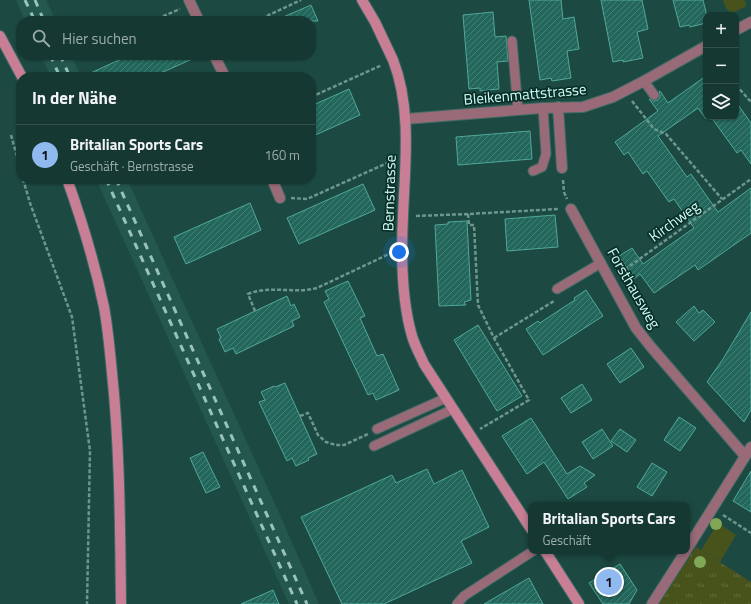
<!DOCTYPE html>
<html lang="de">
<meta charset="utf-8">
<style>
:root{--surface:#153832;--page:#1e3f3a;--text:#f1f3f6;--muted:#9dacac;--line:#34524d;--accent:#90b9f0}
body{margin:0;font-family:"Titillium Web",sans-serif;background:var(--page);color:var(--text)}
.controls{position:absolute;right:12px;top:12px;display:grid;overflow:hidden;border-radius:8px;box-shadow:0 1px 3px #0004}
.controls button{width:36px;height:36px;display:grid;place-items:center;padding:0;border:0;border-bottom:1px solid var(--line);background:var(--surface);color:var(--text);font:20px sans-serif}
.you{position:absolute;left:399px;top:252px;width:14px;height:14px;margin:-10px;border:3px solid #fff;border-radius:50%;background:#1a73e8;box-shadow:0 0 0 6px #1a73e833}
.badge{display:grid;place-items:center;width:26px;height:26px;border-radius:50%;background:var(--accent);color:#111;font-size:13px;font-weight:700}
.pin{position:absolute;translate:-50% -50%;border:2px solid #fff;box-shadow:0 1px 4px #0006}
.popup{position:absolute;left:528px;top:502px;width:162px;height:52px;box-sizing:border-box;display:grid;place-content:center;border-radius:8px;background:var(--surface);filter:drop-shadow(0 1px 3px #0005);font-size:13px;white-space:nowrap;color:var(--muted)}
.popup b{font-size:15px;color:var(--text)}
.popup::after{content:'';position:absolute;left:50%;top:100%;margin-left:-8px;border:8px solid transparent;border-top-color:var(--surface)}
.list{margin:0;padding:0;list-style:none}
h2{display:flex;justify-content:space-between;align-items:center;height:52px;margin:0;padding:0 16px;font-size:17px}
h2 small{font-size:13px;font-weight:400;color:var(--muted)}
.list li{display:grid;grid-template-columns:26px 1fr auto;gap:12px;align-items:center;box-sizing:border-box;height:60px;padding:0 16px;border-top:1px solid var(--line)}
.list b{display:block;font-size:15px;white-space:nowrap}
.list p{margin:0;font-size:13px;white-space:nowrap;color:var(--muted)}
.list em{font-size:13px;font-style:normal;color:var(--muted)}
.icon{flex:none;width:22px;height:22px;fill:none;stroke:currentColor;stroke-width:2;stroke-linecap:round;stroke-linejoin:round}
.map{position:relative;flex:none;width:751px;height:604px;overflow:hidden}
.search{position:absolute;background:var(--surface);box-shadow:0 1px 3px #0004;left:16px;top:16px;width:300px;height:44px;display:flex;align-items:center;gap:10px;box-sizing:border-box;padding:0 14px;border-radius:16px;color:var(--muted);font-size:15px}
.panel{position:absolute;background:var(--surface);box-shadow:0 1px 3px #0004;left:16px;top:72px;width:300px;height:112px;border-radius:16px}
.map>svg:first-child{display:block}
.built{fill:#24584f}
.grass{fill:url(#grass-tufts)}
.park{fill:#48531c}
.building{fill:url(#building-hatch);stroke:#51a898}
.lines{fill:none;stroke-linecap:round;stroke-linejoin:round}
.lane-casing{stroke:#3d6a62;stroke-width:11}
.street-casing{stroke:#3d6a62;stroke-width:12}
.secondary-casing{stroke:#3d6a62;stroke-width:12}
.path{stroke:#6b978e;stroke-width:2.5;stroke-dasharray:4 2;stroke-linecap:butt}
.lane{stroke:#996a78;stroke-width:9}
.street{stroke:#996a78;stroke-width:10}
.secondary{stroke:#c87f96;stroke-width:10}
.rail{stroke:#98c3ba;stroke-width:3;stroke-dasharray:7 7;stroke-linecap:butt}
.tree{fill:#81a655}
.labels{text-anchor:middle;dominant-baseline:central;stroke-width:3.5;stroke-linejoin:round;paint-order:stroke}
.street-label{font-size:15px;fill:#d3fdf3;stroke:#082f29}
</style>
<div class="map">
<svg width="751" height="604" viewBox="0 0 751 604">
<defs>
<pattern id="grass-tufts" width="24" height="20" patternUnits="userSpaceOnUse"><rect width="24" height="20" fill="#48531c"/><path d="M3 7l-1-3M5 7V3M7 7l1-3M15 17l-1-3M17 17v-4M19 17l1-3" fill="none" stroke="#626d3d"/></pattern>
<pattern id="building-hatch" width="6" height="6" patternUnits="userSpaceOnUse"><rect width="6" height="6" fill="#23675c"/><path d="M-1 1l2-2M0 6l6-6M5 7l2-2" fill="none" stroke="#427e74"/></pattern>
</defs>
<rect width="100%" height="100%" fill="#1c4a42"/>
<path class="built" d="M 16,0 L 46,0 L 56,21 L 25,21 Z
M 41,55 L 71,55 L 81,77 L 51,77 Z
M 96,179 L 127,179 L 275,504 L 319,604 L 289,604 Z"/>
<path class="grass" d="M 696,547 L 751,582 L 751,604 L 659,604 Z"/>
<path class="park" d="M 723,0 L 745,0 L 746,6 C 733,13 728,17 723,0 Z
M 718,523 L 736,535 L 720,562 L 701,550 Z"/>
<path class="building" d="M 529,0 L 561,0 L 563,19 L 574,17 L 579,49 L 567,51 L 571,78 L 552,81 L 551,78 L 540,80 Z
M 601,0 L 642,0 L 648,29 L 637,32 L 643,58 L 623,62 L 623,60 L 613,62 Z
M 673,0 L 703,0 L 706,12 L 706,23 L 690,27 L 689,25 L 680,27 Z
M 311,5 L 318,21 L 274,21 Z
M 493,12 L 495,37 L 506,36 L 508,61 L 497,62 L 499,89 L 480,91 L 480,88 L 469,89 L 463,15 Z
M 130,55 L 201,55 L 152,77 L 82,77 Z
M 706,76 L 706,119 L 698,108 L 658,136 L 687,177 L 691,174 L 718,212 L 751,188 L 751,233 L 698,270 L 695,265 L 654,293 L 640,274 L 634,279 L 619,256 L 632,248 L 643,264 L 694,228 L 674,199 L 669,202 L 647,171 L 643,174 L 628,152 L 624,155 L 615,142 L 658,111 L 649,99 L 654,101 L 658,100 L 660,97 L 659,92 L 660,91 L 668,103 Z
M 349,89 L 360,115 L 311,137 L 311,106 Z
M 736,102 L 751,123 L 751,164 L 741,150 L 737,153 L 711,117 L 736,117 Z
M 530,131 L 532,159 L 458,165 L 456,137 Z
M 363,184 L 375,210 L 299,244 L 287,218 Z
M 250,203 L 261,230 L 186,264 L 174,237 Z
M 555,215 L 558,247 L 507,251 L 505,219 Z
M 467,221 L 471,300 L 464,302 L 466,305 L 439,306 L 435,225 L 448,224 L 448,222 Z
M 348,281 L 365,316 L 360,318 L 377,356 L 383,354 L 399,390 L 376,400 L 373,393 L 368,395 L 324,302 L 329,299 L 325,291 Z
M 586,290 L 603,316 L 543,355 L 526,329 L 538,321 L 540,323 L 558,311 L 575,300 L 574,298 Z
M 287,296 L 291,306 L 294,304 L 300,317 L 292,321 L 294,326 L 236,354 L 233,348 L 225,352 L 219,339 L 221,338 L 217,329 Z
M 694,306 L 699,313 L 703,310 L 715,322 L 694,341 L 676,322 Z
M 751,312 L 751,410 L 744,422 L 707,382 L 723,359 Z
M 478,325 L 522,396 L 497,411 L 454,340 Z
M 631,348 L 644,367 L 620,383 L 607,364 Z
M 285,383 L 317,454 L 308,458 L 309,460 L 296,466 L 292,458 L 287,461 L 259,402 L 265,400 L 261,392 L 274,386 L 275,387 Z
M 582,384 L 592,400 L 571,413 L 561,398 Z
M 679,417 L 696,428 L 680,451 L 664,440 Z
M 531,418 L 567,474 L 580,466 L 595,475 L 584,483 L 587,487 L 568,499 L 544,462 L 527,474 L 502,436 Z
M 602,429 L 613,446 L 593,459 L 582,442 Z
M 620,429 L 636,440 L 627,452 L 611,441 Z
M 203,452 L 220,487 L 206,493 L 190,458 Z
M 652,463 L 667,472 L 652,496 L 637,487 Z
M 427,469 L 434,484 L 462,470 L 489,527 L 461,541 L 472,563 L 384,604 L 342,604 L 301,517 L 392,475 L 396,483 Z
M 751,471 L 751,512 L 733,501 Z
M 620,564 L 637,590 L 629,604 L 603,604 L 589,583 Z
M 529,578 L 543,604 L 484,604 Z
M 273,590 L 279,604 L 241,604 Z"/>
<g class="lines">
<g class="lane-casing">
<path id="lane" d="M 512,41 L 518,110
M 644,81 L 654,95
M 533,171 L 542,167 L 546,154 L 543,108
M 557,289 L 601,263
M 377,429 L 446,398
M 374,446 L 453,409
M 457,604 L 464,596 L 533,551"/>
</g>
<g class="street-casing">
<path id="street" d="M 189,0 L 199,21
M 736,30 L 751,22
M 214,55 L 225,77
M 558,107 L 562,168
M 405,119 L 543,108 L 583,107 L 613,97 L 644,81 L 706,46
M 272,179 L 280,198
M 571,209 L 636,328 L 651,347 L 745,456
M 687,549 L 751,447
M 652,604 L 686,551"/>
</g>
<g class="secondary-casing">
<path id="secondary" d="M 362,0 L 375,22 L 393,60 C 412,108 405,165 403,216 C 401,255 401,298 412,336 C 415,346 420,355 424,364 L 531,529
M 0,36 L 22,77
M 67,179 C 82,221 95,264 104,307 C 108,329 110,352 112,373 C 120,450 120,527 121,604
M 545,551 L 579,604"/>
</g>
<path class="path" d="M 152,21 L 180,9
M 256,21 L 301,0
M 116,55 L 118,61
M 736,85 L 751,102
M 311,97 L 382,65
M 632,101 L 654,129 L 666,134 L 722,199
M 11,135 L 21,170
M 23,179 L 30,203 L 72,317 L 90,451 L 87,604
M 563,180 L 564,192 L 567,199
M 291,198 L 307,199 L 394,160
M 468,214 L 469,225 L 474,225 L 478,305 L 494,338 L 529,400 L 480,429
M 416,216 L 468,214 L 558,209
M 620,273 L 751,179
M 255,311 L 248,294 C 270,285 294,294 317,288 L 389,254
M 494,338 L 554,301
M 300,416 L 308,413 L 318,435 L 326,442 L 336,445 L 344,445 L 368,434
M 723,515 L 751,533"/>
<use href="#lane" class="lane"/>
<use href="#street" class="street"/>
<use href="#secondary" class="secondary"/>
<path class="rail" d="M 25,0 L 35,21
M 35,0 L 44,21
M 50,55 L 60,77
M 60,55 L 70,77
M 106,179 L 297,604
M 116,179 L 307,604"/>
</g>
<g class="tree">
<circle cx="716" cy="524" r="6"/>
<circle cx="700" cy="562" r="6"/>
</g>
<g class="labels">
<g class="street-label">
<text transform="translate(525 94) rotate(-5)">Bleikenmattstrasse</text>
<text transform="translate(389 193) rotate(-88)">Bernstrasse</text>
<text transform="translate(674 221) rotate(-36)">Kirchweg</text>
<text transform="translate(634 288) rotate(60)">Forsthausweg</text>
</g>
</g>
</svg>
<div class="controls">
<button>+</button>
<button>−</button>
<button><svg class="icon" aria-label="layers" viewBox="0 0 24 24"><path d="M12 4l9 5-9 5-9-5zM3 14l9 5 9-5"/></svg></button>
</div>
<div class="you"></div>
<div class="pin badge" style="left:609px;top:582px">1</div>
<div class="popup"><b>Britalian Sports Cars</b>Geschäft</div>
<div class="search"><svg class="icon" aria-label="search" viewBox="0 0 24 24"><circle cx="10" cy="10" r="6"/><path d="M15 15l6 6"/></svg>Hier suchen</div>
<section class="panel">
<h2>In der Nähe<small></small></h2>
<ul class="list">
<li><span class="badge">1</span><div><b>Britalian Sports Cars</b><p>Geschäft · Bernstrasse</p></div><em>160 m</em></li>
</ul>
</section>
</div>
